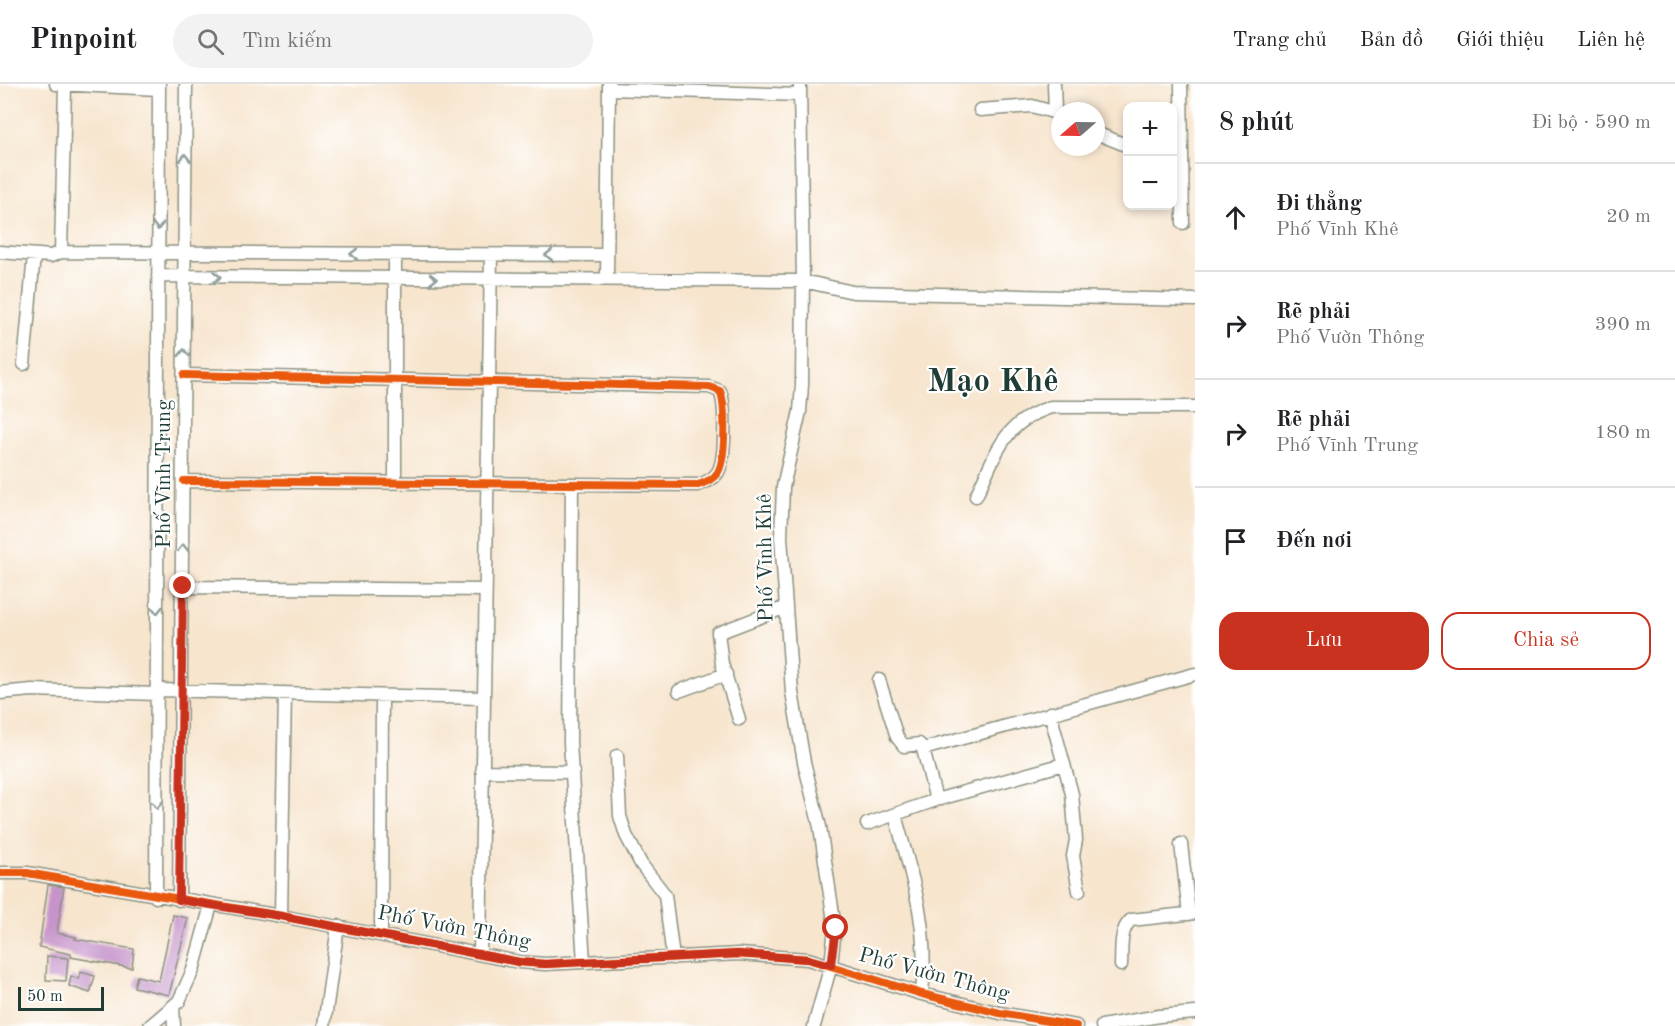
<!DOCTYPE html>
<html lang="vi">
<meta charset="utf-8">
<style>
:root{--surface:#fff;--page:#f2f2f2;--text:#202124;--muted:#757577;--line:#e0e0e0;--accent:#c8321e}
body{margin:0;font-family:"Old Standard TT",serif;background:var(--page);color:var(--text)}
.controls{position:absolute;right:18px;top:18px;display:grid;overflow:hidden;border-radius:12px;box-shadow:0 3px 9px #0003}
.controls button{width:54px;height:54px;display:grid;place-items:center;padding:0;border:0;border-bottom:2px solid var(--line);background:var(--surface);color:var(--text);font:30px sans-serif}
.compass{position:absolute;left:1051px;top:18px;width:54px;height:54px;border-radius:50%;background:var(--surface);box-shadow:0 3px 9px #0003;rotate:250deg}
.scale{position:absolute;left:18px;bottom:15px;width:86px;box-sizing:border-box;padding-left:6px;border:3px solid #1f3d34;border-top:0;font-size:16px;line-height:21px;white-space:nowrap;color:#1f3d34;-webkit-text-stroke:4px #fff;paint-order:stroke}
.stop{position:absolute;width:18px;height:18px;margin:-14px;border:4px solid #c8321e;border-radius:50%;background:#fff}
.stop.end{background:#c8321e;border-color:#fff;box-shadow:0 2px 6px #0008}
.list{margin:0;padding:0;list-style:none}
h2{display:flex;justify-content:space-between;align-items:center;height:78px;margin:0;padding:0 24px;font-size:26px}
h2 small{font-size:20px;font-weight:400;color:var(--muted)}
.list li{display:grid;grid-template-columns:39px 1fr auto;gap:18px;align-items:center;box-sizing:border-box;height:108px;padding:0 24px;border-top:2px solid var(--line)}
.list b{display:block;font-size:22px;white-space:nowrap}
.list p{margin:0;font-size:20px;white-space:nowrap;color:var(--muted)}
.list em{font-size:20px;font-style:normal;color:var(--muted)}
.actions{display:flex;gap:12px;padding:18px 24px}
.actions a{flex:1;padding:14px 0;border:2px solid var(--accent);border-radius:18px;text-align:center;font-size:21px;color:var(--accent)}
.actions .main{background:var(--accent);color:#fff}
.icon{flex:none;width:33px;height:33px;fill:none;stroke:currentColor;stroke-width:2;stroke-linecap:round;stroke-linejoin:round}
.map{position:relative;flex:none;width:1195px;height:942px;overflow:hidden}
header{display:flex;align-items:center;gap:36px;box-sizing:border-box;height:84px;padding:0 30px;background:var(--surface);border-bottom:2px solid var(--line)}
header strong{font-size:28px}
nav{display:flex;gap:33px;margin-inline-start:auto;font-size:21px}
.search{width:420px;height:54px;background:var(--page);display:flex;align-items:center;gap:15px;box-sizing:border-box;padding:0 21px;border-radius:33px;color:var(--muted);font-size:22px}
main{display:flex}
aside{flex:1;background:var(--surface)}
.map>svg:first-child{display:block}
.building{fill:#c694cb}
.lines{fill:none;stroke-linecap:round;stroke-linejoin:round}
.minor-casing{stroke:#8b9181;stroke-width:15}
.minor{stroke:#fff;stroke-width:12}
.cycleway-casing{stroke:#fff;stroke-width:11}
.cycleway{stroke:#e8590c;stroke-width:8}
.oneway{stroke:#8f9e9a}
.route{stroke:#c8321e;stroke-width:8}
.labels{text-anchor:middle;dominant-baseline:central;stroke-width:4.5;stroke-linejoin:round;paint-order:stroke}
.street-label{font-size:21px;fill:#1f3d34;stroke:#fff}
.town-label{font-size:33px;font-weight:bold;fill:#1f3d34;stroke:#fff}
</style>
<header>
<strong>Pinpoint</strong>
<div class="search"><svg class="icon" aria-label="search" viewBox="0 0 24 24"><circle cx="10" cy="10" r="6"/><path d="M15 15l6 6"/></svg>Tìm kiếm</div>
<nav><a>Trang chủ</a><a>Bản đồ</a><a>Giới thiệu</a><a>Liên hệ</a></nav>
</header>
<main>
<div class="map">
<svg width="1195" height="942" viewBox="0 0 1195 942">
<rect width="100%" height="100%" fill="#fff"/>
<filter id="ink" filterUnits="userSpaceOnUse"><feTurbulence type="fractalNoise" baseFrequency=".0167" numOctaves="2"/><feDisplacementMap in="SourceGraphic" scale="12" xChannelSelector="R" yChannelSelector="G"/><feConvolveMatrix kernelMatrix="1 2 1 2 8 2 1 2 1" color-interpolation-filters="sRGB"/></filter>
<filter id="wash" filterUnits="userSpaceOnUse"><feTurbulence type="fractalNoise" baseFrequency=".008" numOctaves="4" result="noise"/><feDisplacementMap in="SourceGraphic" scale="24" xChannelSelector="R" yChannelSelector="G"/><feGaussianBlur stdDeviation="1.35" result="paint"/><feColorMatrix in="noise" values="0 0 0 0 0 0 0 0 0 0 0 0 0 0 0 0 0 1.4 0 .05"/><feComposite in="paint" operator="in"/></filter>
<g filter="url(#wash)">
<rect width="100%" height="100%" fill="#f7e5ce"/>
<g id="blocks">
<path class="building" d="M 48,801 L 64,803 L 57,849 L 76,853 L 75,855 L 134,865 L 132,884 L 71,873 L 71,870 L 39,863 Z
M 173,831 L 188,834 L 169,911 L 134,903 L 137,892 L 159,897 Z
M 47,872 L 68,874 L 66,897 L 46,896 Z
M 81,888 L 95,892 L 90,909 L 69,902 L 71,892 L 79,895 Z"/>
</g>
</g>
<g filter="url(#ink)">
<use href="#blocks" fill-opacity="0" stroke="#8b9181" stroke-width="1.5"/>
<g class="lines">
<g class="minor-casing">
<path id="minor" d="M 56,0 L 159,5
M 800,0 L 803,197 L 802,301 L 800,327 L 783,403 L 781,453 L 792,608 L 804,678 L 820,743 L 835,844 L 831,881 L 814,942
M 1054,0 L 1055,27
M 1181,0 L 1183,139
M 609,5 L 800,11
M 980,26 L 1032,22 L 1060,30
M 1096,49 L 1128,62
M 0,168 L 51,172 L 61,168 L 65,2
M 61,168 L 607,171
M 158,192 L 803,197 L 853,208 L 1195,216
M 607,196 L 609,0
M 24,280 L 34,171
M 184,397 L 698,401 C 706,398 713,396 718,388 C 726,374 726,321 720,307 L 709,303 L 184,291
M 395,398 L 395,170
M 572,400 L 570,659 L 584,878
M 976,412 C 997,369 1002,339 1051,323 L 1195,323
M 183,503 L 485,506
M 879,596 L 897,653 L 904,662 L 919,660 L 923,665 L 936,716
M 157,606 L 483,614
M 679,607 L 726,590
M 0,609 L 32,606 L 157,610
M 1050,629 L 1072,710 L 1076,756 L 1073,772 L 1079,807
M 739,635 L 722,580 L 718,549 L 786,523
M 923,665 L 1195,590
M 617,672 L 620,732 L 626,751 L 641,780 L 665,811 L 673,874
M 482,687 L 573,688
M 895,731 C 913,796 929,841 922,910
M 867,740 L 936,716 L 1064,680
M 1181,760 L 1189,830
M 0,789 L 27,789 L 281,832 L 519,878 L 545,880 L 738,870 L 808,875 L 922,910 L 1000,929 L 1076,942
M 156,813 L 159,0
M 179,816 L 186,0
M 281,832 L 285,609
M 381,850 L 382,612
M 480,869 L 491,171
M 1121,881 C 1122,867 1119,846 1131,836 L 1195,829
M 173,922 L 174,942
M 150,942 L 179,917 L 193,886 L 211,821
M 324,942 L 338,842
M 1102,942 L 1159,932 L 1195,929"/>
</g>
<use href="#minor" class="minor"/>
<g class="cycleway-casing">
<path id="cycleway" d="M 184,397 L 698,401 C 706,398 713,396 718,388 C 726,374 726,321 720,307 L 709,303 L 184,291
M 0,789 L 27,789 L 281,832 L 519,878 L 545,880 L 738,870 L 808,875 L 922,910 L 1000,929 L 1076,942"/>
</g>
<use href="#cycleway" class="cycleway"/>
</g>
<defs><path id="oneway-chevron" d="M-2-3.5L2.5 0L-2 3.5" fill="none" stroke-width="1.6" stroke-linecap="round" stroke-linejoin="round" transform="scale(1.5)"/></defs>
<g class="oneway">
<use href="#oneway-chevron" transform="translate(185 74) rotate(-90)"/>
<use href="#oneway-chevron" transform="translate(158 142) rotate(90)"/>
<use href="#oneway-chevron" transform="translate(354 170) rotate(-180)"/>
<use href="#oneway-chevron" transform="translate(549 171) rotate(-180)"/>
<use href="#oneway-chevron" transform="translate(217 193)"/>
<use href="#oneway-chevron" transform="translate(433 195)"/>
<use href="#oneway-chevron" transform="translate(184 269) rotate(-90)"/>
<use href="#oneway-chevron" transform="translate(183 464) rotate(-90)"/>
<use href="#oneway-chevron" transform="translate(157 526) rotate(90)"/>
<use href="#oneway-chevron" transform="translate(157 721) rotate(90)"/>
</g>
</g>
<g class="lines" filter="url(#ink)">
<path class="route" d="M 183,502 L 179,816 L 281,832 L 519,878 L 545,880 L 738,870 L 808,875 L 831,881 L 836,844"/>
</g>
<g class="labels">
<g class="street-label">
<text transform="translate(164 390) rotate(-90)">Phố Vĩnh Trung</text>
<text transform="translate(766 474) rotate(-91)">Phố Vĩnh Khê</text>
<text transform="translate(454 844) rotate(11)">Phố Vườn Thông</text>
<text transform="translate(934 891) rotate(15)">Phố Vườn Thông</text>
</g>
<g class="town-label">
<text x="993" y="298">Mạo Khê</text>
</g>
</g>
</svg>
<div class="controls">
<button>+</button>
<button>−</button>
</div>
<svg class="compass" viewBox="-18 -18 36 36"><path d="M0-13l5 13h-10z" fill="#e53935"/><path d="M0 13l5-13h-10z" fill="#757577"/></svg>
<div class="scale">50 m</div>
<div class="stop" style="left:836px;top:844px"></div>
<div class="stop end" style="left:183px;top:502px"></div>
</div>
<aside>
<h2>8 phút<small>Đi bộ · 590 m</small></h2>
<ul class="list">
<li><svg class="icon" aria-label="ahead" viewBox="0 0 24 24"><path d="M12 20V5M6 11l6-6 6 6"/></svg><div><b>Đi thẳng</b><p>Phố Vĩnh Khê</p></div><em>20 m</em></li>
<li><svg class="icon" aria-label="right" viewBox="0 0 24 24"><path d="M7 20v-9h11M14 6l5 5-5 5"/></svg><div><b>Rẽ phải</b><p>Phố Vườn Thông</p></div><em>390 m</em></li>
<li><svg class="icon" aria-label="right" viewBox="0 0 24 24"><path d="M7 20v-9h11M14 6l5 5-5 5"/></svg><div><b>Rẽ phải</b><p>Phố Vĩnh Trung</p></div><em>180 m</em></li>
<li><svg class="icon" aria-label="arrive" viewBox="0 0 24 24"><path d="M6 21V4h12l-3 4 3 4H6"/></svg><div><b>Đến nơi</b></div></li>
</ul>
<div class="actions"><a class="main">Lưu</a><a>Chia sẻ</a></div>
</aside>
</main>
